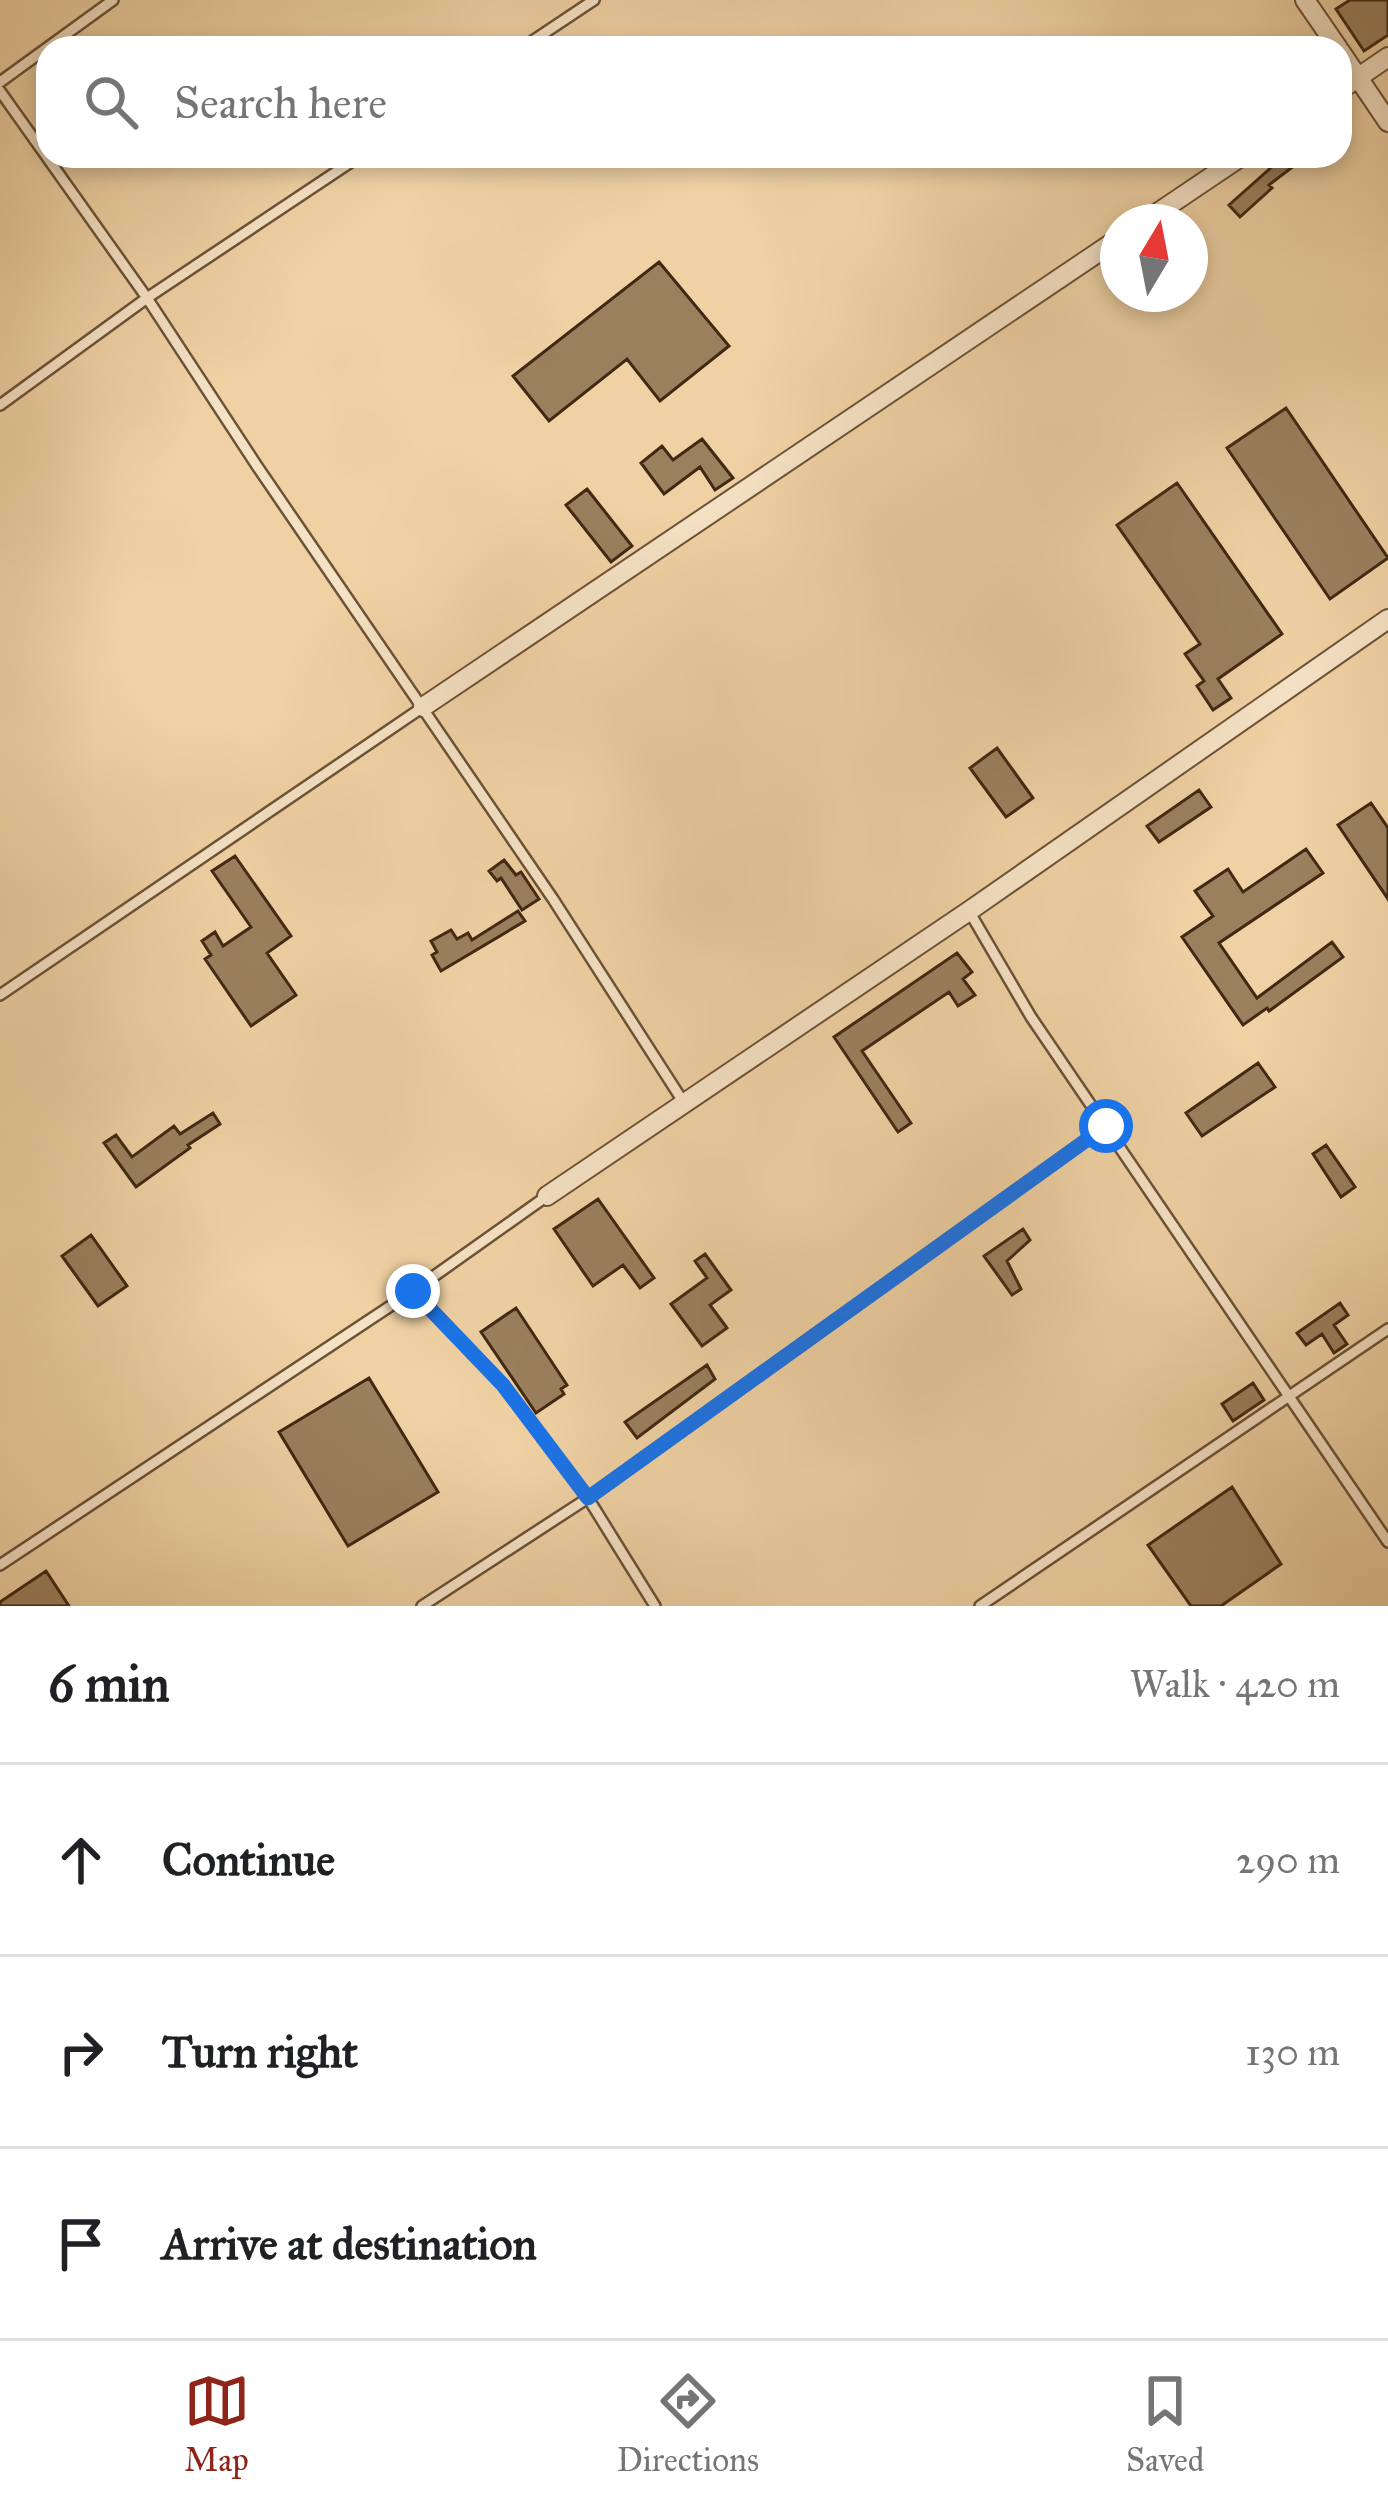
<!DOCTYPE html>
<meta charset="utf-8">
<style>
:root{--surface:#fff;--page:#f6f6f6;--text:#202124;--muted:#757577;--line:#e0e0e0;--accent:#8f2418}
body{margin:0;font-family:"IM FELL Great Primer",serif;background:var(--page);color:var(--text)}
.compass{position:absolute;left:1100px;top:204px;width:108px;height:108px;border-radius:50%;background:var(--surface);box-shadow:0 6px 18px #0003;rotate:10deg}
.stop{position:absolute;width:36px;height:36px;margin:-27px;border:9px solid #1a73e8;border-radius:50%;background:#fff}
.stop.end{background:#1a73e8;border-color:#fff;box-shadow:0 3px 12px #0008}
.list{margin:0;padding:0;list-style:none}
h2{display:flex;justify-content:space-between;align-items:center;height:156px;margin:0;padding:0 48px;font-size:51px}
h2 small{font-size:39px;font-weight:400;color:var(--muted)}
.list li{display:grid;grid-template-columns:78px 1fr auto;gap:36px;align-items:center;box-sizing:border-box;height:192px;padding:0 48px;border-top:3px solid var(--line)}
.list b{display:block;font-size:45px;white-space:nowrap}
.list em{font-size:39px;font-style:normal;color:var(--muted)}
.icon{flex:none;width:66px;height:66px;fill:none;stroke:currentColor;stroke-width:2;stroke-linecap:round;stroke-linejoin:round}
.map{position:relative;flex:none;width:1388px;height:1606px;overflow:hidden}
.search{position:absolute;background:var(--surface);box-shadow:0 6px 18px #0003;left:36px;right:36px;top:36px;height:132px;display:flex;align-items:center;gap:30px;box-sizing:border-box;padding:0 42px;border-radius:36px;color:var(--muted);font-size:45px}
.sheet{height:732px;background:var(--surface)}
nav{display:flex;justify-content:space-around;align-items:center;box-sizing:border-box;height:168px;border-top:3px solid var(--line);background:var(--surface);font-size:33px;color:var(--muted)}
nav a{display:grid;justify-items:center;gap:6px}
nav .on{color:var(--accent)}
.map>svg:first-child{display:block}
.building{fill:#9b805e;stroke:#412813;stroke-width:3}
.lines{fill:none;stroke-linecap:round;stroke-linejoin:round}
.service-casing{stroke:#6c5237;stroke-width:14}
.minor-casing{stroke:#6c5237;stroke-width:22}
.service{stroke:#f5e1c4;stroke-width:9}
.minor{stroke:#f5e1c4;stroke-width:18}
.route{stroke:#1a73e8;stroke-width:15}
</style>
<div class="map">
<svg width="1388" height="1606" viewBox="0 0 1388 1606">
<rect width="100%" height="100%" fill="#efd1a4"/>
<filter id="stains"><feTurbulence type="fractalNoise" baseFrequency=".00167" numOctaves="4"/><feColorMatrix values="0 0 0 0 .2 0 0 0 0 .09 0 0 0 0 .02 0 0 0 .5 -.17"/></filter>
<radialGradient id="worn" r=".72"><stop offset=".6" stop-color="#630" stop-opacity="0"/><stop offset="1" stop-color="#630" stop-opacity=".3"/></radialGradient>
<path class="building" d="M 1350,0 L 1388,0 L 1388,35 L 1364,51 L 1336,9 Z
M 1269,156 L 1307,156 L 1269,185 L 1272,188 L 1240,217 L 1229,205 L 1275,164 Z
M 659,262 L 729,346 L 660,401 L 627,359 L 549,421 L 513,376 Z
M 1286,408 L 1388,558 L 1330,599 L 1227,448 Z
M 702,439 L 733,478 L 715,490 L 700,467 L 664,494 L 641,463 L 662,446 L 673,460 Z
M 1177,483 L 1282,634 L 1218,679 L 1231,698 L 1213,710 L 1197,686 L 1204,681 L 1185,654 L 1200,644 L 1117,525 Z
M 587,489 L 632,546 L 611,562 L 566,505 Z
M 997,748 L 1033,798 L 1006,817 L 970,768 Z
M 1199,790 L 1211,807 L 1159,842 L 1147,826 Z
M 1371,803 L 1388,828 L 1388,899 L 1338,825 Z
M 1306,849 L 1323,873 L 1219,943 L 1257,998 L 1332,942 L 1343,957 L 1269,1011 L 1267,1008 L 1243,1025 L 1182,937 L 1213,916 L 1195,891 L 1228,869 L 1243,892 Z
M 235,856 L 291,936 L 267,953 L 296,995 L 251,1026 L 205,959 L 211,955 L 202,941 L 215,932 L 223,946 L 251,927 L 212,871 Z
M 504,860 L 516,875 L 521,872 L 539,899 L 522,910 L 501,878 L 497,881 L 489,871 Z
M 518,911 L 525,921 L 441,971 L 432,955 L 437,952 L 431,941 L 451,930 L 457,939 L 468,933 L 472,940 Z
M 957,953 L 972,972 L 963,979 L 975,995 L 958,1006 L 949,992 L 862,1051 L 911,1123 L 898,1132 L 834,1037 Z
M 1258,1063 L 1275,1087 L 1202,1136 L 1186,1113 Z
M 213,1113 L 220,1124 L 188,1145 L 190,1148 L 136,1187 L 104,1143 L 116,1135 L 132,1157 L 174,1126 L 180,1134 Z
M 1326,1145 L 1355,1187 L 1341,1197 L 1313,1154 Z
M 598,1199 L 654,1278 L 640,1288 L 623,1265 L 593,1286 L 554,1229 Z
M 1023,1229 L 1030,1240 L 1007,1261 L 1021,1289 L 1012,1295 L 984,1256 Z
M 91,1235 L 127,1286 L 98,1306 L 62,1256 Z
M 705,1254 L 731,1290 L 710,1305 L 727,1328 L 702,1346 L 671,1304 L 707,1278 L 695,1261 Z
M 1340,1303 L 1348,1315 L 1334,1325 L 1347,1344 L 1334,1353 L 1322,1334 L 1306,1345 L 1297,1333 Z
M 516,1308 L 567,1385 L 561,1389 L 564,1394 L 536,1413 L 481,1332 Z
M 707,1365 L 715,1379 L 637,1438 L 625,1422 Z
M 369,1378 L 438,1492 L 348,1546 L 279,1432 Z
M 1253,1383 L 1264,1400 L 1233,1421 L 1222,1404 Z
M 1232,1487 L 1281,1564 L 1221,1606 L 1191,1606 L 1148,1545 Z
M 46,1571 L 69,1606 L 0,1606 L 0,1602 Z"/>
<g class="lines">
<g class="service-casing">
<path id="service" d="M 522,48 L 594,0
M 0,82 L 113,0
M 0,91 L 147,298 L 257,466 L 553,899 L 684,1103
M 0,405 L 147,298 L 360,156
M 969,911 L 1031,1017 L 1388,1542
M 0,995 L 423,707
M 413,1291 L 503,1385 L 588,1498 L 655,1606
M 0,1565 L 413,1291 L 547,1196
M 422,1606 L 588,1498 L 1106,1126
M 980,1606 L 1388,1329"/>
</g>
<g class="minor-casing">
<path id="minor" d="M 1305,0 L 1338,48
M 1340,51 L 1388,122
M 1340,90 L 1388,57
M 1144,222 L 1242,156
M 423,707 L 1118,239
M 547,1196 L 969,911 L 1388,619"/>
</g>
<use href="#service" class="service"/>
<use href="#minor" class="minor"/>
</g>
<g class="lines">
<path class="route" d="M 413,1291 L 503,1385 L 588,1498 L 1106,1126"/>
</g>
<rect width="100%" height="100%" filter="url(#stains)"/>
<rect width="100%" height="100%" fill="url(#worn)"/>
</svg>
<svg class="compass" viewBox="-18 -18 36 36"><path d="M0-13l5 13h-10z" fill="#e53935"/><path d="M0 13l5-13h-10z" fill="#757577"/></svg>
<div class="stop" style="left:1106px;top:1126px"></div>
<div class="stop end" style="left:413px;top:1291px"></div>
<div class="search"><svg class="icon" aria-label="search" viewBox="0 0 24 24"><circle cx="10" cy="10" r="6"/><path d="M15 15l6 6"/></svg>Search here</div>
</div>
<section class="sheet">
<h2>6 min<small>Walk · 420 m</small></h2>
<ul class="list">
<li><svg class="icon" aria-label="ahead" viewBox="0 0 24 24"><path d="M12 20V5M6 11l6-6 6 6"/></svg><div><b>Continue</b></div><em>290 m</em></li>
<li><svg class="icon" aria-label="right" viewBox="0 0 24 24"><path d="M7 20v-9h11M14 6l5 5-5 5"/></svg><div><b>Turn right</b></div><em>130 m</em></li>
<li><svg class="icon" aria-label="arrive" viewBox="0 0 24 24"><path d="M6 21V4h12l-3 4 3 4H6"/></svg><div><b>Arrive at destination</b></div></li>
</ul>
</section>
<nav>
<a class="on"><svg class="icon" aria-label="map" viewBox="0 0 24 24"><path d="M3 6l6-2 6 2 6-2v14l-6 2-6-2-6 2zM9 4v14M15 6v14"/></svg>Map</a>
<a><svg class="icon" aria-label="directions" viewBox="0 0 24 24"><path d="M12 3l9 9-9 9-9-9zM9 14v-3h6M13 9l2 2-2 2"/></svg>Directions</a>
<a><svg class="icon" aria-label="saved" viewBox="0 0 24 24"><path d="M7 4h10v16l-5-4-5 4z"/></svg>Saved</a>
</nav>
